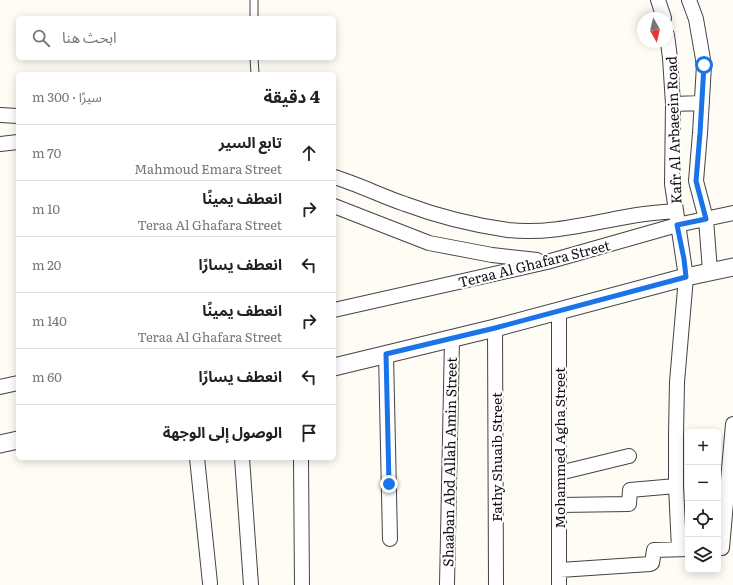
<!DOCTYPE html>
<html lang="ar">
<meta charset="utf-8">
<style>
:root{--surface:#fff;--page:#f2f2f2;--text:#222;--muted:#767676;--line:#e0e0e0}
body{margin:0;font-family:Literata,"Noto Sans Arabic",serif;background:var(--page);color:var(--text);direction:rtl}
.controls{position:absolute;right:12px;bottom:12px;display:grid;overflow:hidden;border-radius:6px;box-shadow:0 2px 10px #0003}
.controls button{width:36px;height:36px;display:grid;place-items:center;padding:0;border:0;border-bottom:1px solid var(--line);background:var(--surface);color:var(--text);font:20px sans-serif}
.compass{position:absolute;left:637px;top:12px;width:36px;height:36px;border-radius:50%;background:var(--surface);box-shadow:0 2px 10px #0003;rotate:172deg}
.stop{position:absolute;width:12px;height:12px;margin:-9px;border:3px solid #1a73e8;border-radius:50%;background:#fff}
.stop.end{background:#1a73e8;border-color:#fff;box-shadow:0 1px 4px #0008}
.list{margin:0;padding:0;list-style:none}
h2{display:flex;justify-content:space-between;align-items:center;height:52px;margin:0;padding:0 16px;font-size:17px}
h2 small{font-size:13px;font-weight:400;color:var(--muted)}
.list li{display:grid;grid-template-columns:26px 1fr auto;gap:12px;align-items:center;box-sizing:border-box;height:56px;padding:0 16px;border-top:1px solid var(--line)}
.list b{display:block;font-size:15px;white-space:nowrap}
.list p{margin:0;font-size:13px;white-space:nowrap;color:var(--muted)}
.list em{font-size:13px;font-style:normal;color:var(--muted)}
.icon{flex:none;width:22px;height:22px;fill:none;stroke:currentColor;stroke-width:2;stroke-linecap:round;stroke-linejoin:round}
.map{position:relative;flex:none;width:733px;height:585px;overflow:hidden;direction:ltr}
.search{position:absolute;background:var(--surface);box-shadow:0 2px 10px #0003;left:16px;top:16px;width:320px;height:44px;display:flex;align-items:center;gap:10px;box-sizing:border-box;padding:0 14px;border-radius:6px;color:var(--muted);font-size:15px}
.panel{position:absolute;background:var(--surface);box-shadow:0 2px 10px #0003;left:16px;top:72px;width:320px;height:388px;border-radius:6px;direction:rtl}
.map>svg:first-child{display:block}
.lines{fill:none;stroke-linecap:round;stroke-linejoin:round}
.service-casing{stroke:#434343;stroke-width:9}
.minor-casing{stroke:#434343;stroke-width:16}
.tertiary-casing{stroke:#434343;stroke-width:19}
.service{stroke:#fff;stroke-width:7}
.minor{stroke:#fff;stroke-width:14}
.tertiary{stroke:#fff;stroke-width:17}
.route{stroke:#1a73e8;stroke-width:5}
.labels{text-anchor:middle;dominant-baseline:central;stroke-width:4;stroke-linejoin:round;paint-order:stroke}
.street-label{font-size:14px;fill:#101010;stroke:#fff}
</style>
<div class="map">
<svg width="733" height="585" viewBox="0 0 733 585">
<rect width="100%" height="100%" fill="#fefcf5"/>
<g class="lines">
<g class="service-casing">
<path id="service" d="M 254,18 L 254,0
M 254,58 L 255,74"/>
</g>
<g class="minor-casing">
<path id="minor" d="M 658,0 L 664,18
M 689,0 L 696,19 L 704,65 L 700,133 L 696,181 L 706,219 L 710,271
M 667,35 L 670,58 L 673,104 L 672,184 L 686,277 L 677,382 L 676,434 L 676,486 L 679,549
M 673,104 L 702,103
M 0,115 L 18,116
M 0,144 L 18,142
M 334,177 C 358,184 381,196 405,204 C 437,216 473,225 508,230 C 550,235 595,222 637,215 C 650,213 663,212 676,211
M 334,206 L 429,243 L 492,255 L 537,260
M 334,310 L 547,262 L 677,225 L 733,213
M 559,311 L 559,585
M 495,328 L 496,585
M 386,354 L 390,539
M 0,387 L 18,383
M 197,458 L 210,583
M 242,458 L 251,585
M 301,458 L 302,585
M 559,473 L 629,456
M 560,505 L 629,504 L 630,490 L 676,486
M 722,548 L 733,424
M 560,570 L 650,564 L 652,563 L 654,550 L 688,549
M 447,585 L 452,339"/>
</g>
<g class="tertiary-casing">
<path id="tertiary" d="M 334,367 L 495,328 L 686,277 L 733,267
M 0,444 L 18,440"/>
</g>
<use href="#service" class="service"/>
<use href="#minor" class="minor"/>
<use href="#tertiary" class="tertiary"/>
</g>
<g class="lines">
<path class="route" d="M 389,484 L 386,354 L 495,328 L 686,277 L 684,259 L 677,225 L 706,219 L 696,181 L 700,133 L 704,65"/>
</g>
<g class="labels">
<g class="street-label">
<text transform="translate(673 130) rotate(-92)">Kafr Al Arbaeein Road</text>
<text transform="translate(534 263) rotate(-14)">Teraa Al Ghafara Street</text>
<text transform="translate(559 448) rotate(-90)">Mohammed Agha Street</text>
<text transform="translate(496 457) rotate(-90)">Fathy Shuaib Street</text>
<text transform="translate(449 462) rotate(-89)">Shaaban Abd Allah Amin Street</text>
</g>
</g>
</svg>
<div class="controls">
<button>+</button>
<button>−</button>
<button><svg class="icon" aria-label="locate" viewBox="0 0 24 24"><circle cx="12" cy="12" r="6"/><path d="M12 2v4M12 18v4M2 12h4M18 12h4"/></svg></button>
<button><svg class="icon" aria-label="layers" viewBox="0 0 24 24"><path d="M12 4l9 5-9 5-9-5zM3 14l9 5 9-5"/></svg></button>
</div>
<svg class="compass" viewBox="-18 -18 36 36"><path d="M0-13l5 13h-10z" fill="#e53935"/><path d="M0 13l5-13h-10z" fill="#767676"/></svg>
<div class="stop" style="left:704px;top:65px"></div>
<div class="stop end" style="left:389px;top:484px"></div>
<div class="search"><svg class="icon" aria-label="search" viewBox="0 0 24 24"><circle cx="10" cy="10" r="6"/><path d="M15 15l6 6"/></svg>ابحث هنا</div>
<section class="panel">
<h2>4 دقيقة<small>سيرًا · 300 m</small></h2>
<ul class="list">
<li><svg class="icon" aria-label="ahead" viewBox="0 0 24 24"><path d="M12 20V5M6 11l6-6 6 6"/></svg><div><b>تابع السير</b><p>Mahmoud Emara Street</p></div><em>70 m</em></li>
<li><svg class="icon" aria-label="right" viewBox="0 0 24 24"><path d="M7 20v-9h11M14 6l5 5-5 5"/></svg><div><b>انعطف يمينًا</b><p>Teraa Al Ghafara Street</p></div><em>10 m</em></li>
<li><svg class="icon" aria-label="left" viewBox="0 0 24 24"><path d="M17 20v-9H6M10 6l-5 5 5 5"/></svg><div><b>انعطف يسارًا</b></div><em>20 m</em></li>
<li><svg class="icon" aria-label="right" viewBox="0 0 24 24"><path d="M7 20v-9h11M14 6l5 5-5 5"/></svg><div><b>انعطف يمينًا</b><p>Teraa Al Ghafara Street</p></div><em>140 m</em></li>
<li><svg class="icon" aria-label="left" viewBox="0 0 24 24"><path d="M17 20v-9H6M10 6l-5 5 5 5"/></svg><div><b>انعطف يسارًا</b></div><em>60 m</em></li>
<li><svg class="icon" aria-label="arrive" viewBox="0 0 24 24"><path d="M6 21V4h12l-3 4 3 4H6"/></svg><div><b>الوصول إلى الوجهة</b></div></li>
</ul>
</section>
</div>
